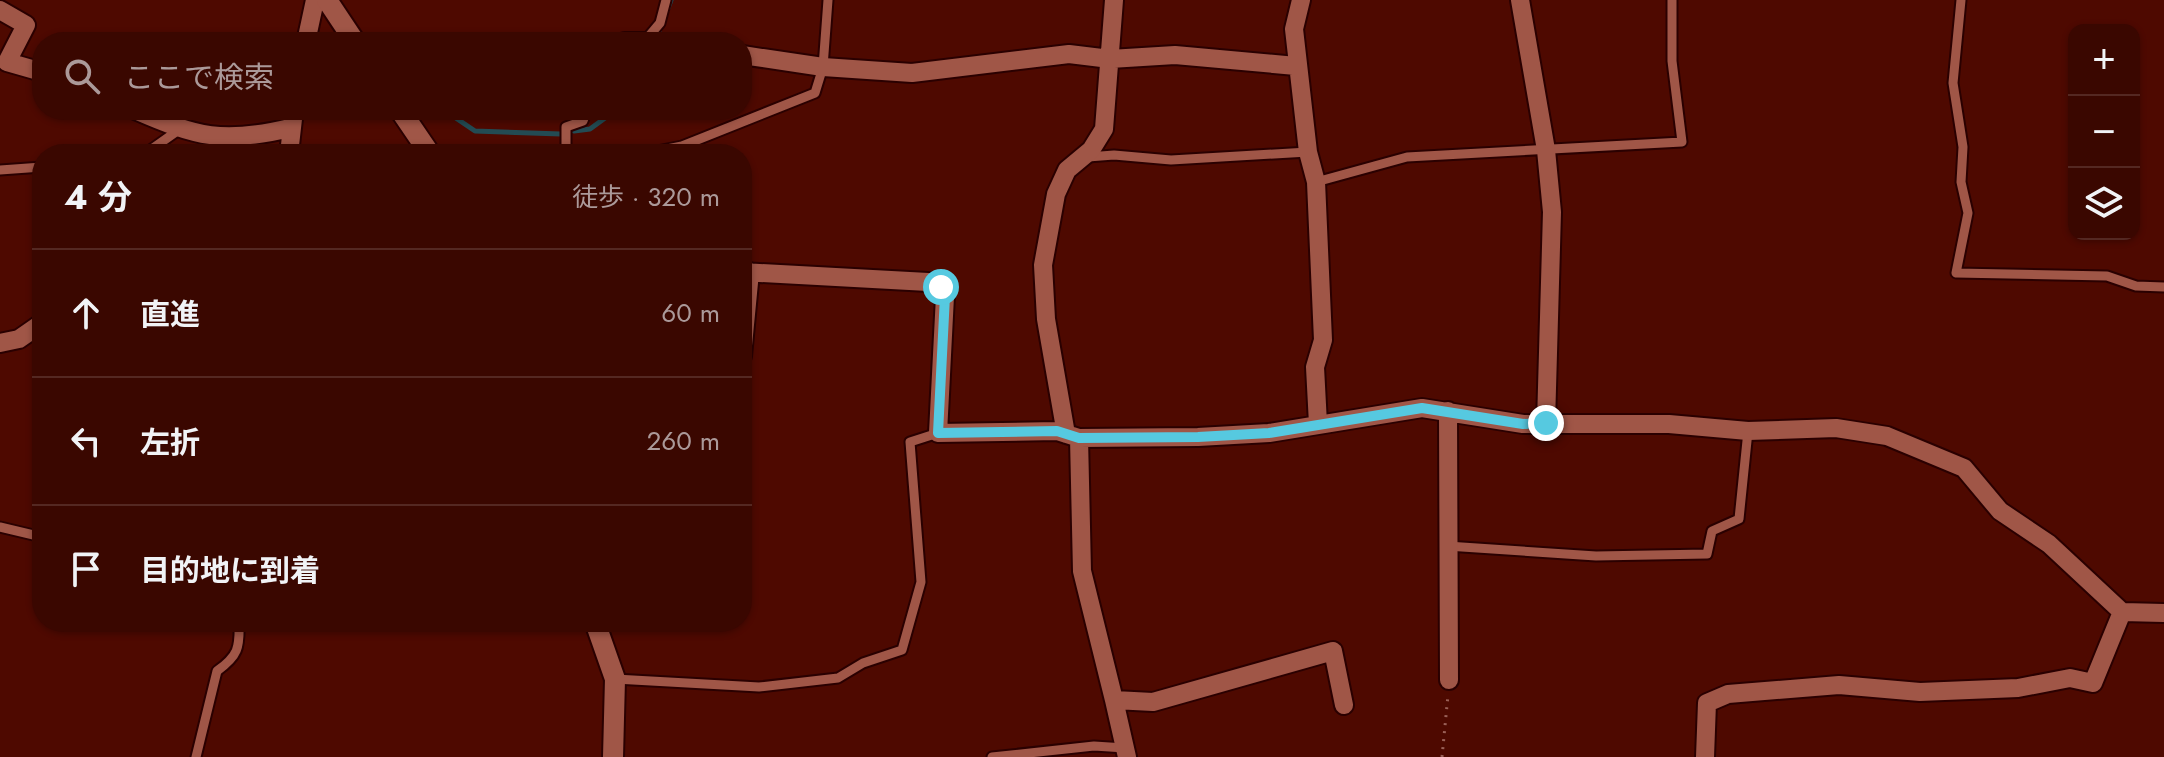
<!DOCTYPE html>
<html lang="ja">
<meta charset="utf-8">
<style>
:root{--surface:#3a0700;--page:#45150f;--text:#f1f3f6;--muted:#ab9999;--line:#542822}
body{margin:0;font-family:Jost,"Noto Sans JP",sans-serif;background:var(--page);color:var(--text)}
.controls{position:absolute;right:24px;top:24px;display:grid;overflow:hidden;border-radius:16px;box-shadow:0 2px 6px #0004}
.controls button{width:72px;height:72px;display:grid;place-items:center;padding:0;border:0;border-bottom:2px solid var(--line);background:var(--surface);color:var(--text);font:40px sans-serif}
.stop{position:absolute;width:24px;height:24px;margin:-18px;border:6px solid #56c9e0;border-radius:50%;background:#fff}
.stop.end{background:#56c9e0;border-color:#fff;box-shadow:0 2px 8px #0008}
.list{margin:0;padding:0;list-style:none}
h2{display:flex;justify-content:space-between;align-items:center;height:104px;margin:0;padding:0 32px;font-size:34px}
h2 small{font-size:26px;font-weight:400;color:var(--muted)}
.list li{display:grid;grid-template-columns:52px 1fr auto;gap:24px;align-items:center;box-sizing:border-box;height:128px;padding:0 32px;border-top:2px solid var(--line)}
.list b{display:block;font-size:30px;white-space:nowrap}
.list em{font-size:26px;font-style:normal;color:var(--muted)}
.icon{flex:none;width:44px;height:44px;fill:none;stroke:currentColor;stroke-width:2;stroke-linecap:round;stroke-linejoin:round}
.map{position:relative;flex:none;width:2164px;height:757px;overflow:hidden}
.search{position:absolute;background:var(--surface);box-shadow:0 2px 6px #0004;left:32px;top:32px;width:720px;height:88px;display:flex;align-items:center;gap:20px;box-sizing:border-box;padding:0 28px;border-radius:32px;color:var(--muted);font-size:30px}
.panel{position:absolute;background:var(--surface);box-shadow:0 2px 6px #0004;left:32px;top:144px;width:720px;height:488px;border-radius:32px}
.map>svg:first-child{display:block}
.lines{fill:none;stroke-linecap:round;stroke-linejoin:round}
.stream{stroke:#234b53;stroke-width:5}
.service-casing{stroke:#2a0000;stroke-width:13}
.minor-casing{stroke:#2a0000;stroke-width:22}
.secondary-casing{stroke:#2a0000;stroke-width:24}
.path{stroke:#9a6057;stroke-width:3;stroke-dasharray:2 6;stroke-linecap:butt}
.service{stroke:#a05647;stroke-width:9}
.minor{stroke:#a05647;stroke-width:18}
.secondary{stroke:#a05647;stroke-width:20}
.route{stroke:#56c9e0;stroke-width:10}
</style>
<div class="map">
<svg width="2164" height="757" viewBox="0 0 2164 757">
<rect width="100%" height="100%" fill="#4e0900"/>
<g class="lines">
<path class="stream" d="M 659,31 L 671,0
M 444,110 L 475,131 L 561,134
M 574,131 L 590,129 L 616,110"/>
<g class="service-casing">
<path id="service" d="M 1961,0 L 1953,83 L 1963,147 L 1961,182 L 1968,213 L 1956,273 L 2107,276 L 2136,286 L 2164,287
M 644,42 L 660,23 L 666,0
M 112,154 L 149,151 L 180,129
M 566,154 L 566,127 L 583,121 L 587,110
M 642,154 L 682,146 L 815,93 L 823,67 L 828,0
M 1088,157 L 1114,155 L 1171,160 L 1308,152
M 0,170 L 42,167
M 1316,182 L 1407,157 L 1682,142 L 1672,61 L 1672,0
M 0,527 L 42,537
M 1447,546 L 1596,556 L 1707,554 L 1712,531 L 1739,519 L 1748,431
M 615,679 L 759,687 L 838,678 L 863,663 L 902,650 L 921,582 L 910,442 L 938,433
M 196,757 L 217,671 C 238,656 240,648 239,622
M 992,757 L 1094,746 L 1125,748"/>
</g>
<g class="minor-casing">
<path id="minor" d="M 1301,0 L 1294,29 L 1308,152 L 1316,182 L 1323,340 L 1315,367 L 1318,424
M 1520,0 L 1546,150 L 1552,212 L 1546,423
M 0,10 L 26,25 L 7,62 L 42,72
M 306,42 L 315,0
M 625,42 L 649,42
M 742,55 L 823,67 L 912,73 L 1069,54 L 1110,59 L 1175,55 L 1296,66
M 135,110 C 197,137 223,144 290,128
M 289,154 L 294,110
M 742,272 L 928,282 L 941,287 L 945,296 L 938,433 L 1057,431 L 1079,438 L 1198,437 L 1269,433 L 1422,408 L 1523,424 L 1669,424 L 1748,431 L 1836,428 L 1887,436 L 1964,468 L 2000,511 L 2049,544 L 2122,612 L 2164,613
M 0,343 L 19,339 L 42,323
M 742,356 L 750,272
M 1448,411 L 1449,680
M 1066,434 L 1046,319 L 1043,265 L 1056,194 L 1067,170 L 1091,150 L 1104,129 L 1114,0
M 1079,438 L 1082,571 L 1114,700
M 1127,757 L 1114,700 L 1153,702 L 1333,651 L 1344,705
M 1705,757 L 1707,703 L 1728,694 L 1839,685 L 1920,692 L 2018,688 L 2070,678 L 2093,683 L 2122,612"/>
</g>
<g class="secondary-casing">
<path id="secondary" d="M 327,0 L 355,42
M 400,110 L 430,154
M 595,622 L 615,679 L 613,757"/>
</g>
<path class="path" d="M 1442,757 L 1448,695"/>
<use href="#service" class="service"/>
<use href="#minor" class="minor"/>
<use href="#secondary" class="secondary"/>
</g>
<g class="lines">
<path class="route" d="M 941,287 L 945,296 L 938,433 L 1057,431 L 1079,438 L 1198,437 L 1269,433 L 1422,408 L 1523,424 L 1546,423"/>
</g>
</svg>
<div class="controls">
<button>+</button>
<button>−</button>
<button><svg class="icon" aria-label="layers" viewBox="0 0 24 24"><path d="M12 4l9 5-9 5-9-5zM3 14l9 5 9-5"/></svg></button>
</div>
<div class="stop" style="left:941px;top:287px"></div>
<div class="stop end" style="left:1546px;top:423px"></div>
<div class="search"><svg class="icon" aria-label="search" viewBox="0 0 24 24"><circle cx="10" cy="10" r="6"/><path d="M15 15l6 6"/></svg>ここで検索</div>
<section class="panel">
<h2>4 分<small>徒歩 · 320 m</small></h2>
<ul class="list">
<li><svg class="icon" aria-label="ahead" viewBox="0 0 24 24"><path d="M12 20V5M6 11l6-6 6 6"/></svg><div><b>直進</b></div><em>60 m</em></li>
<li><svg class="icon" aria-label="left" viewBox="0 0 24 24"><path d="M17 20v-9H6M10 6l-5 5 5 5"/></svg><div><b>左折</b></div><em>260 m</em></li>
<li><svg class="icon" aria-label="arrive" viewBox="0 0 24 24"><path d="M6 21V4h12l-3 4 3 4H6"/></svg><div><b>目的地に到着</b></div></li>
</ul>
</section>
</div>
